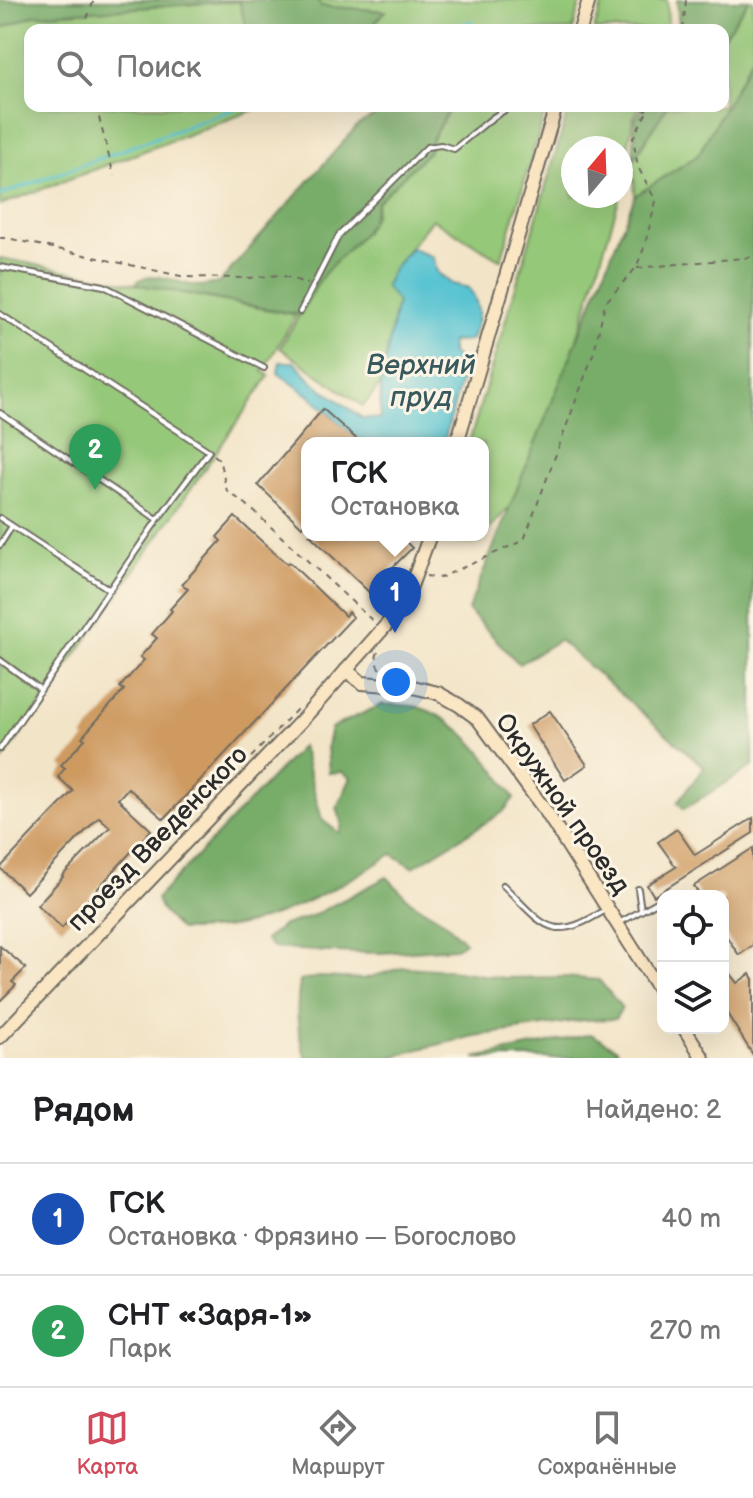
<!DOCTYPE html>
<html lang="ru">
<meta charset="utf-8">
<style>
:root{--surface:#fff;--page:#f2f2f2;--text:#202124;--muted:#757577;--line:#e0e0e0;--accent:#d1495b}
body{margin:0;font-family:"Balsamiq Sans",sans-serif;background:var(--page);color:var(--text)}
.controls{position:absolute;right:24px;bottom:24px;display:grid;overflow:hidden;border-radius:16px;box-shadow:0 8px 32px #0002}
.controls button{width:72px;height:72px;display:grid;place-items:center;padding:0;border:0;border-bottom:2px solid var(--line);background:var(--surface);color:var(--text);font:40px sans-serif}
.compass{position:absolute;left:561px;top:136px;width:72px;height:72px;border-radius:50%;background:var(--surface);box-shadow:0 8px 32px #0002;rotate:19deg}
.you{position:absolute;left:396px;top:682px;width:28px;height:28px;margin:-20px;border:6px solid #fff;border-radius:50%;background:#1a73e8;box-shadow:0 0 0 12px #1a73e833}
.badge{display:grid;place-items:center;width:52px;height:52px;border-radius:50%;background:var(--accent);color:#fff;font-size:26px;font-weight:700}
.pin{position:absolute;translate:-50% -66px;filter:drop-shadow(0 2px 4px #0008)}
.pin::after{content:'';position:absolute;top:42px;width:28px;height:24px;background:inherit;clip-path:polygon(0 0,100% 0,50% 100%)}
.popup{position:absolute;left:301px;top:437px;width:188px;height:104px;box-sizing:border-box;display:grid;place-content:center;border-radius:16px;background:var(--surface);filter:drop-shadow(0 2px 6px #0005);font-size:26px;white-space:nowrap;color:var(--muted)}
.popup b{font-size:30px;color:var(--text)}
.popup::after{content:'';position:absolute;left:50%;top:100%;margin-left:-16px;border:16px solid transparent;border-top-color:var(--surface)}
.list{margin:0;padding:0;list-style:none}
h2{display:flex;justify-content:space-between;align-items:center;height:104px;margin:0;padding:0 32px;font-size:34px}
h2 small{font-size:26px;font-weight:400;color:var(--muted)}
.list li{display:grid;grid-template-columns:52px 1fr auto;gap:24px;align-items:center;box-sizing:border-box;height:112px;padding:0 32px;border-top:2px solid var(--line)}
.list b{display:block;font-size:30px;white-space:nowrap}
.list p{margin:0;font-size:26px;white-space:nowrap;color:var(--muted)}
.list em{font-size:26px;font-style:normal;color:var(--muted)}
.icon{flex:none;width:44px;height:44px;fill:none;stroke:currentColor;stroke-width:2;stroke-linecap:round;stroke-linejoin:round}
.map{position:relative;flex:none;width:753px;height:1058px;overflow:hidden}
.search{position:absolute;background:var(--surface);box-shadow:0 8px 32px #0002;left:24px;right:24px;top:24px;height:88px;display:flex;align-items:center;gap:20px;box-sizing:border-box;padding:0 28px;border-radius:16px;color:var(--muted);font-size:30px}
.sheet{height:328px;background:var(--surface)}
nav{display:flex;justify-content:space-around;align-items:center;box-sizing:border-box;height:112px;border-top:2px solid var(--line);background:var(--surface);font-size:22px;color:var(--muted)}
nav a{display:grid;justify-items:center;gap:4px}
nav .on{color:var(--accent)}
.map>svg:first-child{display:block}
.green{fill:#96c879;stroke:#607a52;stroke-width:2}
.forest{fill:#78ac69;stroke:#526c4a;stroke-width:2}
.water{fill:#57c3d1;stroke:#41777e;stroke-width:2}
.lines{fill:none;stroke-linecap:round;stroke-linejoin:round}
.stream{stroke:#57c3d1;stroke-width:3}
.building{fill:#ce9a60}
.lane-casing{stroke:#716c62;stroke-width:8}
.secondary-casing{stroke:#716c62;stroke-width:16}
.path{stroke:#716c62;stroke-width:2;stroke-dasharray:6 6;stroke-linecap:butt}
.lane{stroke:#fff;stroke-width:4}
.secondary{stroke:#fbe6c4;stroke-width:12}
.labels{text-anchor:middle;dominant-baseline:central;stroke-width:6;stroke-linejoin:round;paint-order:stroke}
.street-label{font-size:26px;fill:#2b2b2b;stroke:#fcf5e5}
.water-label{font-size:28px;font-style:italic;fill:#38595d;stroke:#fcf5e5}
</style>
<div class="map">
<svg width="753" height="1058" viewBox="0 0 753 1058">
<rect width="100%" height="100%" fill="#fcf5e5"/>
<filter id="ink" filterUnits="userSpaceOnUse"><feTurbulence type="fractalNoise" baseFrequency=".0125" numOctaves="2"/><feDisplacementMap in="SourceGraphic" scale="16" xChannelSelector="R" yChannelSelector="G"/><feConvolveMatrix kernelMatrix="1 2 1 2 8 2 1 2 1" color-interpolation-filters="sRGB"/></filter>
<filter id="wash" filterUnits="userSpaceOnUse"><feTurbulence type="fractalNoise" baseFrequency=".006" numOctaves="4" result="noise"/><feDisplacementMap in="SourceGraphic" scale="32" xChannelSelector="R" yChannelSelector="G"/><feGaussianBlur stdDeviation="1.8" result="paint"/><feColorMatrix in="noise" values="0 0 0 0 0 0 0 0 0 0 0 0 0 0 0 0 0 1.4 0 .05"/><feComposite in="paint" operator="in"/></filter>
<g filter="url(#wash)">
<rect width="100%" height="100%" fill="#f2e4c7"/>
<path class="green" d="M 317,0 L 581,0 L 573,30 L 368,30 L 385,11 L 321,6 Z
M 604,0 L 667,0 L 668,30 L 594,30 Z
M 749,0 L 753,0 L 753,56 L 698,155 L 635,196 L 633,160 L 667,106 L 723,106 L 723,37 Z
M 240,1 L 247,30 L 30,30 L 30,106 L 264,106 L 0,205 L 0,29 L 34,15 Z
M 451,106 L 547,106 L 501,260 L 432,219 L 393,269 L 397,302 L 381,384 L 363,406 L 280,348 L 324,273 L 365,232 L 375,214 L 377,202 L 429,151 L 430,142 Z
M 570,106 L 640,106 L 633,118 L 621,193 L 621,148 L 573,148 L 573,196 L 620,196 L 573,352 L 518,497 L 477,543 L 443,541 L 444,535 L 483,535 L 483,443 L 469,443 Z
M 0,258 L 296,315 L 263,371 L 269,376 L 0,764 Z"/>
<path class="forest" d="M 0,0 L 317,0 L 321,6 L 386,11 L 368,30 L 247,30 L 239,1 L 34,15 L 0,29 Z
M 677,0 L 749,0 L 723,37 L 723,30 L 679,30 Z
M 753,56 L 753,766 L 684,809 L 678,802 L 704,767 L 559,640 L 519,664 L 468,610 L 635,196 L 698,155 Z
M 391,106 L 451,106 L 430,142 L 429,151 L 377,202 C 372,234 345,249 326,272 C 315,284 308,301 300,315 L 135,284 C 151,266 179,285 199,286 C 205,286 212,284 219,283 L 358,125 Z
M 644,106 L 667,106 L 633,160 L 635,119 Z
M 383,704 C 395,705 410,704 421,708 C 463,722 491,762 514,798 L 503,812 L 413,867 L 392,854 C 351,880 301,909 254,922 C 230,929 205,930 180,930 L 163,912 L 156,899 L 302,746 L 322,820 L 339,833 L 342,825 L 337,807 L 351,778 L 342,772 L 329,773 L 327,746 L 331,728 Z
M 387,877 L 410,901 L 445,922 L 465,942 L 456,948 L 381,953 L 330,952 L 273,948 L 265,940 L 284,925 L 312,916 Z
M 405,967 L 450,970 L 504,978 L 564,977 L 599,980 L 622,1008 L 615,1019 L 584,1020 L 475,1036 L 415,1050 L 390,1058 L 306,1058 C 296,1031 296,1009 300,981 L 318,977 L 363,979 Z
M 591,1034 L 617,1049 L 619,1058 L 475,1058 Z"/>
<path class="water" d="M 411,248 L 433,257 L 437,272 L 452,284 L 469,288 C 482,308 480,320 470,341 L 451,342 L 451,353 L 465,365 L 445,438 L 440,443 L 370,443 L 355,437 L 310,396 L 278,373 L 280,362 L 294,362 L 313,382 L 362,418 L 380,419 L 381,384 L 397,302 L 385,286 L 393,269 Z"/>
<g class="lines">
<path class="stream" d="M 448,30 L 472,21
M 0,195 L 242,106"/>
</g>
<g id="blocks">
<path class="building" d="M 323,409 L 361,443 L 307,443 L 307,521 L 302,527 L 258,485 Z
M 235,517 L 287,564 L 289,562 L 345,616 L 348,612 L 353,617 L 164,819 L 128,788 L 118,799 L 151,830 L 62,928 L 37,905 L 63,877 L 62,876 L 110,827 L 99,817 L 26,893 L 0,868 L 73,791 L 58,777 L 65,768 L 61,765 L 85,739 L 82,737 L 124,690 L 120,687 L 144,660 L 140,657 L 157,638 L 152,634 L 172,611 L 170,609 L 188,589 L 182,584 L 221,541 L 217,537 Z
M 310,535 L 399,535 L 412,548 L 375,585 L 383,592 L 376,599 Z
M 550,711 L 587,765 L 565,780 L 529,725 Z
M 753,818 L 753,833 L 654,896 L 647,885 L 676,867 L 658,842 L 677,829 L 695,855 Z
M 753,848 L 753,945 L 739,955 L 723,931 L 723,896 L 700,896 L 694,886 Z
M 0,946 L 26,968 L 12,982 L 16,985 L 0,1001 Z
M 723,965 L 737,983 L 750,974 L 753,979 L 753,1055 L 723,1007 Z"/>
</g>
</g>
<g filter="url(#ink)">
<use href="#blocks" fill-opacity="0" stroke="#716c62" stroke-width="2"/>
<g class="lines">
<g class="lane-casing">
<path id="lane" d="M 0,267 L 104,286 L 264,368
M 300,312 L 339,235 L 427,147 L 441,145 L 454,149 L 492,118 L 511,106
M 0,314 L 209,451 L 158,519 L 0,749
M 0,413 L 157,519
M 0,518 L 110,590
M 0,545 L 12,526
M 0,660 L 40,689
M 503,885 C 545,926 550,945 607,909
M 638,889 L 641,910
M 619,923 L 657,902"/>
</g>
<g class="secondary-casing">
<path id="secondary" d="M 580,30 L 589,0
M 457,443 L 556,106
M 346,670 L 362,683 L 413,687 L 438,693 L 459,705 L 478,719 L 547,813 L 663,996
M 684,1028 L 703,1058
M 0,1037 L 303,719 L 404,605 L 430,535"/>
</g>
<path class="path" d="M 83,30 L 94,0
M 683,30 L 686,0
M 96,106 L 114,176
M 630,106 L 647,110
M 0,238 L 7,238 L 185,277 L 247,278 L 281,275 L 308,284
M 637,268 L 753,257
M 214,455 L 219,459 L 227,491 L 246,504 L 375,623
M 426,576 L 440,578 L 524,540 L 594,352 L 605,303 L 636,268 L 644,248 L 656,201 L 638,167 L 633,138 L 650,106
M 378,652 C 374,661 377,667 384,674
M 218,792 L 299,707"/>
<use href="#lane" class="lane"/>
<use href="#secondary" class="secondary"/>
</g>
</g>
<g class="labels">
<g class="street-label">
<text transform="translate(562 804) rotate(55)">Окружной проезд</text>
<text transform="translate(158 839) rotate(-46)">проезд Введенского</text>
</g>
<g class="water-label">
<text x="421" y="365">Верхний<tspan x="421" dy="32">пруд</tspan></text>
</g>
</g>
</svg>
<div class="controls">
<button><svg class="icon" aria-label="locate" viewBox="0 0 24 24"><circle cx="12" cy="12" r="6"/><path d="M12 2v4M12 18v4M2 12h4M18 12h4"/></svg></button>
<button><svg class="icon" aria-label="layers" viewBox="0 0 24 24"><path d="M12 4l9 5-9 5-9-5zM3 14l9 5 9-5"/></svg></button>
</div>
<svg class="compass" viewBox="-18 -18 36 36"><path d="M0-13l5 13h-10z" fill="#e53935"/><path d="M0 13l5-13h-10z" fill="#757577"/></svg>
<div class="you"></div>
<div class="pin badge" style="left:395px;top:633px;background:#1a4fb4">1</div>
<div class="popup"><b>ГСК</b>Остановка</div>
<div class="pin badge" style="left:95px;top:490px;background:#2e9e5b">2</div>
<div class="search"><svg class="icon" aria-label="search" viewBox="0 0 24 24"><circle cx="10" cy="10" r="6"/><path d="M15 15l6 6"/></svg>Поиск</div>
</div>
<section class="sheet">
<h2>Рядом<small>Найдено: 2</small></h2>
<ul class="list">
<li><span class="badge" style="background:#1a4fb4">1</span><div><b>ГСК</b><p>Остановка · Фрязино — Богослово</p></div><em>40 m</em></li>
<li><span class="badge" style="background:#2e9e5b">2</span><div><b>СНТ «Заря-1»</b><p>Парк</p></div><em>270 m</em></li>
</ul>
</section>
<nav>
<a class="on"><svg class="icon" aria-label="map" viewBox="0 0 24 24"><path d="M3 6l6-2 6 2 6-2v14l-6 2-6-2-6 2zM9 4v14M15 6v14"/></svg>Карта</a>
<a><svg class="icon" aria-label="directions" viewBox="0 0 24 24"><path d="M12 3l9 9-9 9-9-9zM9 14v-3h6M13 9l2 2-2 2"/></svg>Маршрут</a>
<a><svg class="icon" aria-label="saved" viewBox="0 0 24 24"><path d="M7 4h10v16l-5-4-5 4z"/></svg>Сохранённые</a>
</nav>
